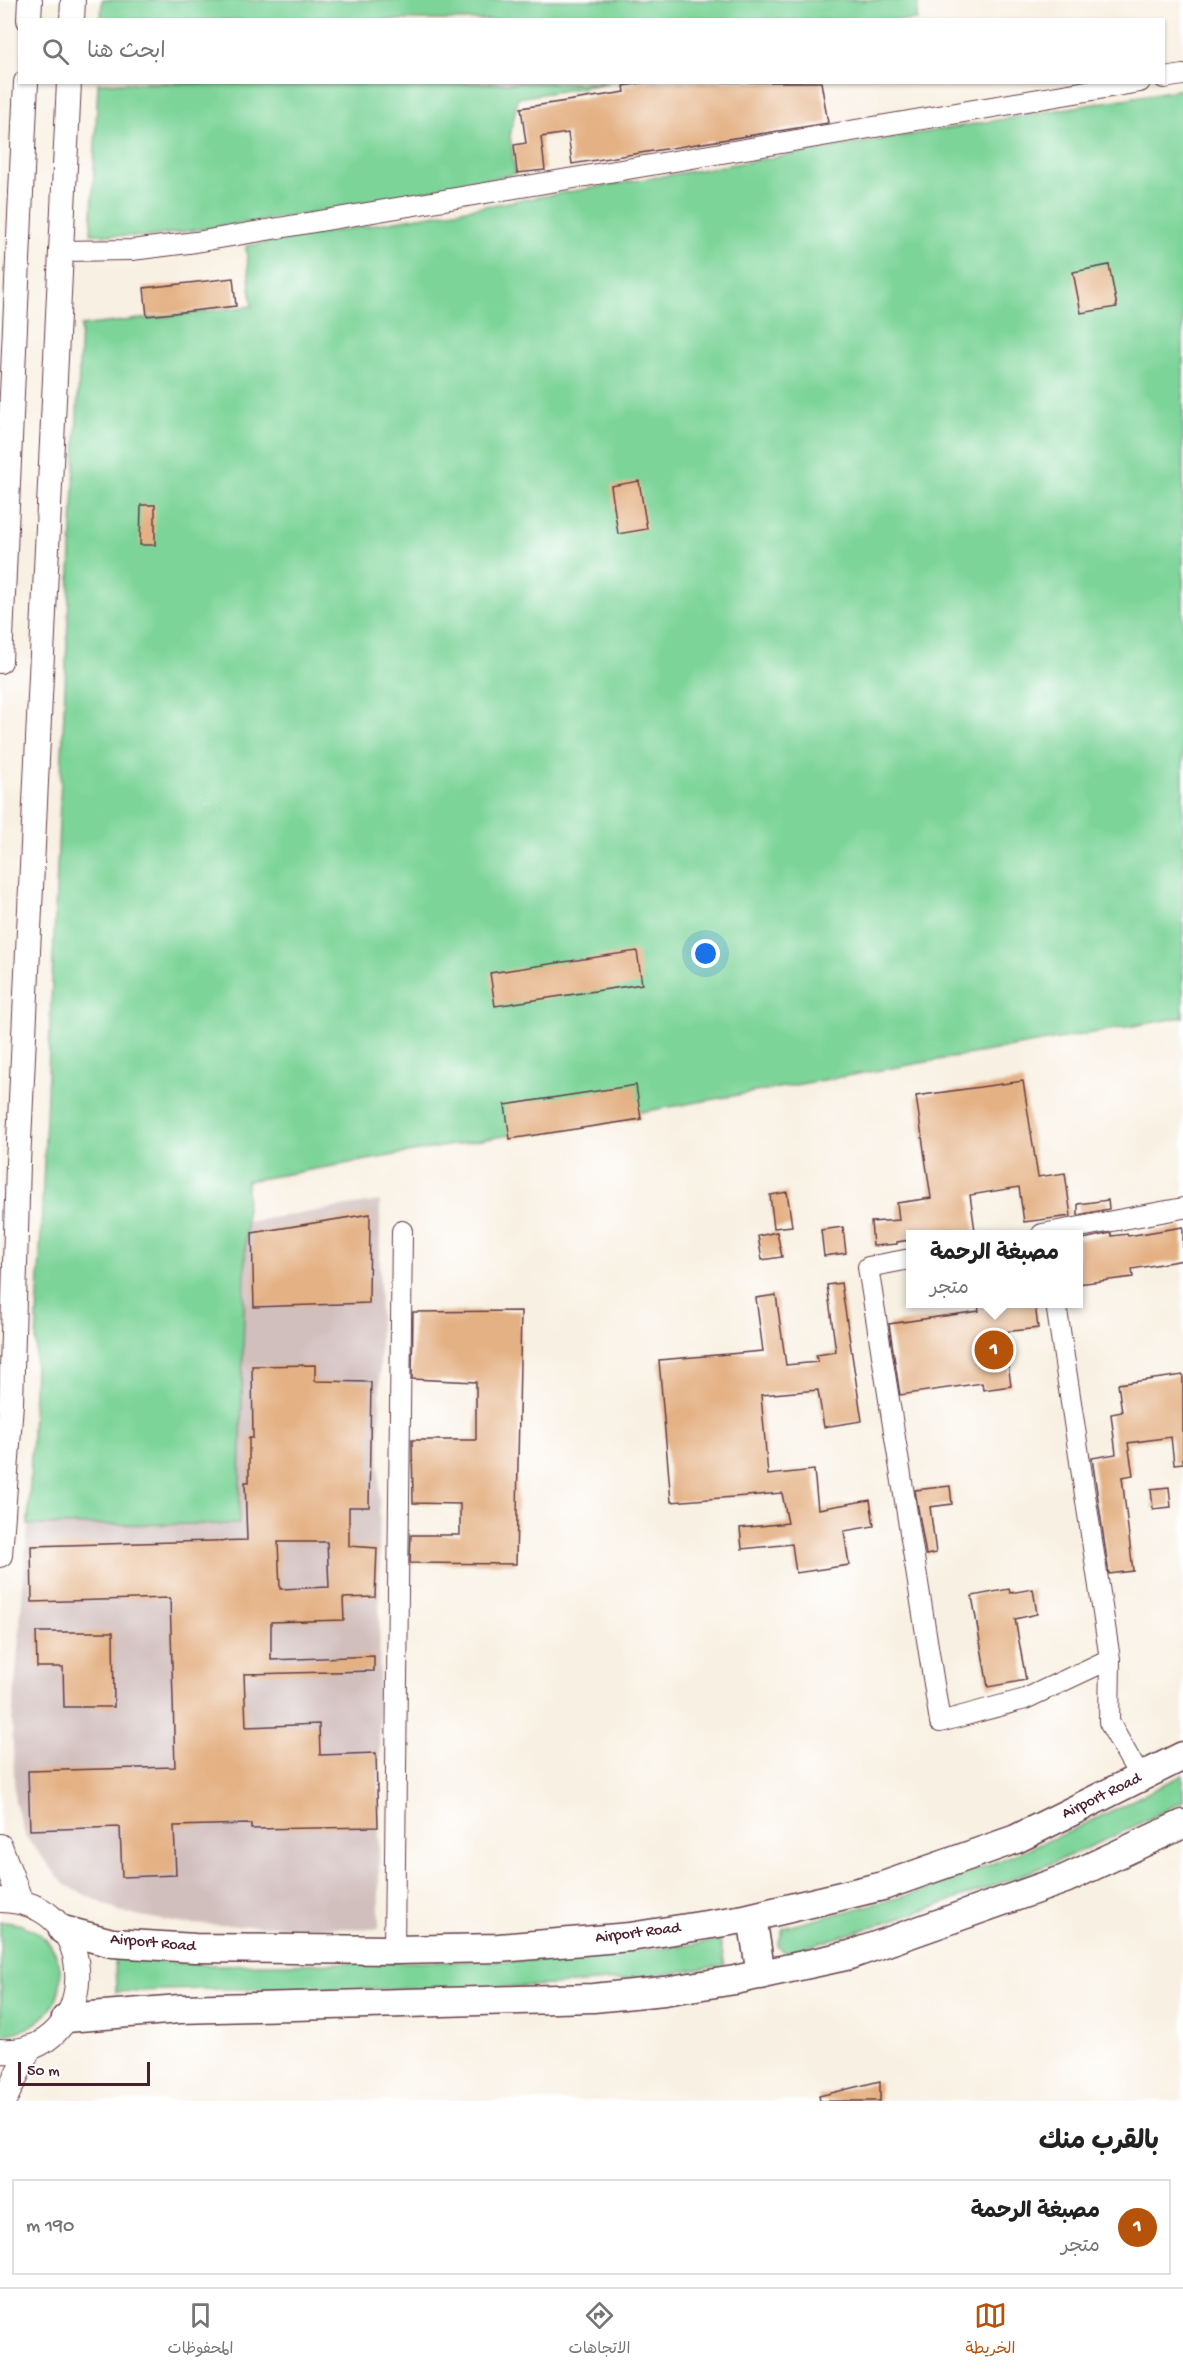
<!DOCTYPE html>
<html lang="ar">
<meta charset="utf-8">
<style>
:root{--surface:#fff;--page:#f6f6f6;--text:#222;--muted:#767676;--line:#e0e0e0;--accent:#b45309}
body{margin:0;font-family:"Gochi Hand","Playpen Sans Arabic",sans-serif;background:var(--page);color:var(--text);direction:rtl}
.scale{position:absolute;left:18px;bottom:15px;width:132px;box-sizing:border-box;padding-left:6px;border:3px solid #4a1f2b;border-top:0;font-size:16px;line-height:21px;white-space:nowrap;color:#4a1f2b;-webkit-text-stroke:4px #fff;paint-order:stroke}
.you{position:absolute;left:706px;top:954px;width:21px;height:21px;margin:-15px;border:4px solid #fff;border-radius:50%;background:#1a73e8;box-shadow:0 0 0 9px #1a73e833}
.badge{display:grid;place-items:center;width:39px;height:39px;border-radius:50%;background:var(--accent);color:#fff;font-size:20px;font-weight:700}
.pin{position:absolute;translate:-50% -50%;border:3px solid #fff;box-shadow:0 2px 6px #0006}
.popup{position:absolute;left:906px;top:1230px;width:177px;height:78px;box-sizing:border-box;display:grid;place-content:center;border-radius:0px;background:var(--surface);filter:drop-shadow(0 2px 4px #0005);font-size:20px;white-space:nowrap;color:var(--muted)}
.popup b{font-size:22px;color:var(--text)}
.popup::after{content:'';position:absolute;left:50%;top:100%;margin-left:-12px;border:12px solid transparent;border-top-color:var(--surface)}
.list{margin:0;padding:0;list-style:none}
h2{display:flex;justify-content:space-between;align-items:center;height:78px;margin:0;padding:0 24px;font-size:26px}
h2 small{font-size:20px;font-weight:400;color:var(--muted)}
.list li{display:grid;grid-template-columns:39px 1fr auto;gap:18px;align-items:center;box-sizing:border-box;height:96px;margin:0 12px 12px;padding:0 12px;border:2px solid var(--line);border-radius:0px}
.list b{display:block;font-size:22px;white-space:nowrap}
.list p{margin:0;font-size:20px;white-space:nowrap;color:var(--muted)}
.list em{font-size:20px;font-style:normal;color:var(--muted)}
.icon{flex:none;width:33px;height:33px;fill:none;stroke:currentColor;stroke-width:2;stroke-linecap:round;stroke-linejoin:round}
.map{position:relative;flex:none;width:1183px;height:2101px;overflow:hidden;direction:ltr}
.search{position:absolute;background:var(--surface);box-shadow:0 2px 4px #0004;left:18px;right:18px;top:18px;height:66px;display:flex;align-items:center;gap:15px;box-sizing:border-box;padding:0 21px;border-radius:0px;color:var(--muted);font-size:22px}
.sheet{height:186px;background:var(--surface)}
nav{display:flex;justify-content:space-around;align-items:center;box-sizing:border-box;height:84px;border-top:2px solid var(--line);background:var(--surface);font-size:16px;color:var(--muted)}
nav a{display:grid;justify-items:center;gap:3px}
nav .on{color:var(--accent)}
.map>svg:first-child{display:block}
.industrial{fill:#d1bfbd}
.green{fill:#7dd499;stroke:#647a62;stroke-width:1.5}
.building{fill:#e4b184;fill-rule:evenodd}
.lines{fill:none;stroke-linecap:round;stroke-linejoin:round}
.minor-casing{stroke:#643e46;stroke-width:22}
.major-casing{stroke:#643e46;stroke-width:26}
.highway-casing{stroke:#643e46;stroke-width:31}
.minor{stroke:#fff;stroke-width:20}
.major{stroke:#fff;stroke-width:24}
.highway{stroke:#fff;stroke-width:28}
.labels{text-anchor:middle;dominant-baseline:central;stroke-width:6;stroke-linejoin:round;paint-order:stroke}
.street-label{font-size:16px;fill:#4a1f2b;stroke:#fff}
</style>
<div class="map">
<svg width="1183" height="2101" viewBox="0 0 1183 2101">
<rect width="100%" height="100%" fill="#fff"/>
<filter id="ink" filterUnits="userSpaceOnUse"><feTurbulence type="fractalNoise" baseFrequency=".0167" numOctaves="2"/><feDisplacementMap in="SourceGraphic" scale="12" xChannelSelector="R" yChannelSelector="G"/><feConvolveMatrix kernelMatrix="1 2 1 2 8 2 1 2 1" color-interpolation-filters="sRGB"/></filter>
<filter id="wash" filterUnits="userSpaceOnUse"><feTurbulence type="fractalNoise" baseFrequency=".008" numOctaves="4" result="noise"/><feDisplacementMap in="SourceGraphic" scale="24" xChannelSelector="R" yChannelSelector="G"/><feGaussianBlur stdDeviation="1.35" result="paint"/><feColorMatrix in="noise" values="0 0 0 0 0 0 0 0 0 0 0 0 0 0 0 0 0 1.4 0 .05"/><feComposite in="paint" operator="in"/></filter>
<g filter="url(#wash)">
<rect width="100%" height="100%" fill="#f8f0e2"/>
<path class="industrial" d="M 380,1201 L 379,1929 L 185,1924 L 123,1913 L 65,1885 L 26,1837 L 15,1802 L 12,1721 L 28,1525 L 239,1524 L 246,1222 Z"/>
<path class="green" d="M 102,0 L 918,0 L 917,20 L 101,20 Z
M 98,83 L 608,83 L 518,98 L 510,136 L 515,174 L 309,214 L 146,237 L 91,234 Z
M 1183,89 L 1183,1017 L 247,1181 L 239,1524 L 28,1525 L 81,326 L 252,306 L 246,246 Z
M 1183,1775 L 1183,1801 C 1056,1870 924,1912 786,1953 L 778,1946 L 783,1928 L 928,1890 L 1069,1832 Z
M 0,1922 C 77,1922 84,2026 1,2035 Z
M 720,1941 L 725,1965 C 686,1971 646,1978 607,1981 C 444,1996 279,1983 116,1992 L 115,1958 L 210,1965 L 563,1960 Z"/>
<g id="blocks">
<path class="building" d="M 646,82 L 821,82 L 828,123 L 572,164 L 568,133 L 541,137 L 545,170 L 517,173 L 514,145 L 526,143 L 521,108 L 625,92 L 624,86 Z
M 1109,265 L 1117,307 L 1081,313 L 1073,272 Z
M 233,278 L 236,306 L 147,316 L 144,288 Z
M 639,481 L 647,529 L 618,534 L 611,486 Z
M 141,505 L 155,505 L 155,545 L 140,545 Z
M 637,951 L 642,984 L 495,1006 L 490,973 Z
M 1023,1081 L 1038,1177 L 1065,1173 L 1071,1216 L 1024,1222 L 1019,1187 L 970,1195 L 975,1231 L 948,1234 L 910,1234 L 910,1240 L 897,1242 L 897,1244 L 873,1246 L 871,1222 L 899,1220 L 897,1203 L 931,1198 L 916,1096 Z
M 636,1085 L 641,1119 L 510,1139 L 505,1105 Z
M 787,1192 L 792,1226 L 774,1228 L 770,1195 Z
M 1108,1200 L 1109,1209 L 1078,1215 L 1078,1204 Z
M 370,1214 L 369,1303 L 254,1307 L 252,1233 Z
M 843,1227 L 846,1253 L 824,1256 L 821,1230 Z
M 1183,1227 L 1183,1260 L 1132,1269 L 1133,1277 L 1078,1284 L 1078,1240 L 1111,1233 L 1112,1236 L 1127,1234 L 1128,1236 Z
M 777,1232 L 782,1257 L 762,1260 L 758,1236 Z
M 841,1283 L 862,1421 L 824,1427 L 818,1390 L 761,1395 L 768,1475 L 814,1470 L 818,1509 L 870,1500 L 874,1526 L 844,1531 L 849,1565 L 796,1573 L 792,1544 L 742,1549 L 740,1528 L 788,1523 L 782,1493 L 671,1502 L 659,1360 L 763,1351 L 756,1298 L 776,1295 L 786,1365 L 818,1362 L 816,1355 L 836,1352 L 827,1285 Z
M 978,1304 L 1035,1304 L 1038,1328 L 1004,1332 L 1011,1386 L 983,1390 L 982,1383 L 900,1395 L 889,1324 L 979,1311 Z
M 521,1311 L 516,1564 L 410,1563 L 411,1535 L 460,1535 L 460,1504 L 413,1503 L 412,1440 L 476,1440 L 476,1382 L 412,1379 L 413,1312 Z
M 315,1365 L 315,1381 L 371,1382 L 369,1507 L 349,1507 L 349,1546 L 377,1548 L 375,1597 L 343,1598 L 344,1620 L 271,1622 L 271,1660 L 374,1656 L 374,1671 L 244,1674 L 246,1727 L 319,1724 L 320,1755 L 376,1753 L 378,1827 L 251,1829 L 251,1824 L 174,1826 L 176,1875 L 122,1877 L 120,1827 L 30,1830 L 28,1771 L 175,1767 L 170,1598 L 32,1602 L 31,1546 L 247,1540 L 245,1482 L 249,1482 L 249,1438 L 253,1438 L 252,1366 ZM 278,1542 L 327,1542 L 329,1587 L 280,1589 Z
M 1183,1375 L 1183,1463 L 1174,1464 L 1171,1437 L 1128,1443 L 1133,1475 L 1122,1477 L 1133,1571 L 1109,1574 L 1092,1458 L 1116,1454 L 1111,1414 L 1122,1412 L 1118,1384 Z
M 950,1486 L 952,1504 L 930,1507 L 936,1553 L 926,1555 L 915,1490 Z
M 1169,1487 L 1171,1507 L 1153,1509 L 1151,1489 Z
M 1009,1589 L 1010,1593 L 1033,1589 L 1037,1614 L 1015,1619 L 1026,1680 L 988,1687 L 972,1596 Z
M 36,1632 L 113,1632 L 114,1707 L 64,1707 L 63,1667 L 37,1667 Z
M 880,2081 L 880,2101 L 820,2101 L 819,2096 Z"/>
</g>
</g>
<g filter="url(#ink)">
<use href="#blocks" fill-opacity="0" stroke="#643e46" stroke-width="1.5"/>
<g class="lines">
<g class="minor-casing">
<path id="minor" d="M 1164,78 L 1183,75
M 61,251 L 132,250 L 196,242 L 1140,82
M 1042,1234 L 1183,1208
M 910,1259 L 868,1267 L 940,1722 L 1025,1699 L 1110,1659 L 1109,1722 L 1141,1779
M 1056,1304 L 1110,1659
M 394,1950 L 402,1231"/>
</g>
<g class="major-casing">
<path id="major" d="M 29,20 L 30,0
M 72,20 L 73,0
M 0,661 L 26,82
M 0,1555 L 11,1403 L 18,1163 L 69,82
M 0,1846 L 21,1902
M 0,1900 C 107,1901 99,2058 0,2051
M 4,2101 L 30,2047"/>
</g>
<g class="highway-casing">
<path id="highway" d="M 752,1917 L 761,1975
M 63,1930 L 112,1943 L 195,1948 L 394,1950 L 499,1948 L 630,1937 L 744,1919 L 883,1886 L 1016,1839 L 1183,1756
M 66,2018 L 180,2009 L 593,1998 L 664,1991 L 735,1980 L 850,1955 L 1065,1879 L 1183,1824"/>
</g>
<use href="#minor" class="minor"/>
<use href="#major" class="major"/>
<use href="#highway" class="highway"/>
</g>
</g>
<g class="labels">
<g class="street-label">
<text transform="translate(1102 1797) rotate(-26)">Airport Road</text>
<text transform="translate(638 1934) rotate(-7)">Airport Road</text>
<text transform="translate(153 1944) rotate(5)">Airport Road</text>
</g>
</g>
</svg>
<div class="scale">50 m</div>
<div class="you"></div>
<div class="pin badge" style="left:994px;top:1350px">1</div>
<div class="popup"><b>مصبغة الرحمة</b>متجر</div>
<div class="search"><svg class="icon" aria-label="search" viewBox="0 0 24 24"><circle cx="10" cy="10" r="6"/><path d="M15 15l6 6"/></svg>ابحث هنا</div>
</div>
<section class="sheet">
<h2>بالقرب منك<small></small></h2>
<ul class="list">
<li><span class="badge">1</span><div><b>مصبغة الرحمة</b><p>متجر</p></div><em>190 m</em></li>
</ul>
</section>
<nav>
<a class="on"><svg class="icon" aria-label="map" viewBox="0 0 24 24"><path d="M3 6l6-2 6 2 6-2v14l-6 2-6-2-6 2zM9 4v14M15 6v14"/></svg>الخريطة</a>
<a><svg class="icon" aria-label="directions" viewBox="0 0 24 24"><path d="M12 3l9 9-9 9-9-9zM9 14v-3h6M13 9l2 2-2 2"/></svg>الاتجاهات</a>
<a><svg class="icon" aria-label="saved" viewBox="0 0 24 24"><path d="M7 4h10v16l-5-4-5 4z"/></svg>المحفوظات</a>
</nav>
